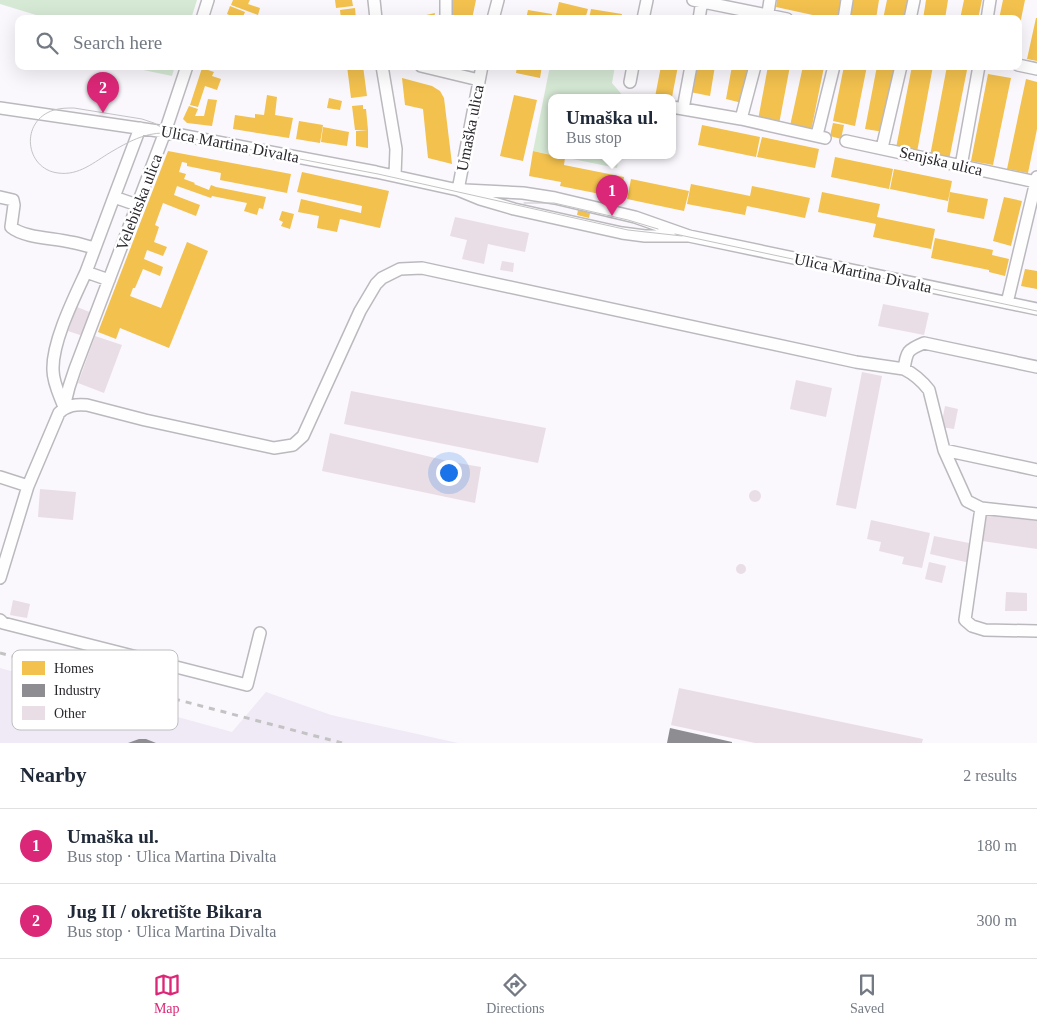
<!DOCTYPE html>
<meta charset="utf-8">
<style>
:root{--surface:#fff;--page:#f6f6f7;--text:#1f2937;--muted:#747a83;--line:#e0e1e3;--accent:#db2777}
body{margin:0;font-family:"Times New Roman",serif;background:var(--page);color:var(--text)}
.you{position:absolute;left:448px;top:472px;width:18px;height:18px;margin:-12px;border:4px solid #fff;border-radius:50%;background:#1a73e8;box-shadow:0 0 0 8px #1a73e833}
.badge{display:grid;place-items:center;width:32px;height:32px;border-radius:50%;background:var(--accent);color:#fff;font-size:16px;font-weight:700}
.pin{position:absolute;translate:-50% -41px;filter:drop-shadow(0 1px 2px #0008)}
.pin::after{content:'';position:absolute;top:26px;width:18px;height:15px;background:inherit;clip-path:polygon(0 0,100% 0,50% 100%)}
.popup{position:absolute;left:548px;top:94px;width:128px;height:65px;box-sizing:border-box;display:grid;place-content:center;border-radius:10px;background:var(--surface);filter:drop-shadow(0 1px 4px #0005);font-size:16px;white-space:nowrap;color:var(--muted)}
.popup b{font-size:19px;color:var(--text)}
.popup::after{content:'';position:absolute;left:50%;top:100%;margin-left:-10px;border:10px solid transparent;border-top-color:var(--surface)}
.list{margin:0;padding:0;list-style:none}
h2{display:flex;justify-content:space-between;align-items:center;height:65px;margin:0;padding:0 20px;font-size:21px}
h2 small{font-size:16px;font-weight:400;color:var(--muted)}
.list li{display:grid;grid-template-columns:32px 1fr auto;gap:15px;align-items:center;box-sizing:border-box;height:75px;padding:0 20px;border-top:1px solid var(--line)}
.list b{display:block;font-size:19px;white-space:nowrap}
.list p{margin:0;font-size:16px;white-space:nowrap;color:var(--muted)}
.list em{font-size:16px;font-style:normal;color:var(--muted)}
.icon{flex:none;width:28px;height:28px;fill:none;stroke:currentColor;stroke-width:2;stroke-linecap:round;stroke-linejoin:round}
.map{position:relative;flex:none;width:1037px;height:743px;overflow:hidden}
.search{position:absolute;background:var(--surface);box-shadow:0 5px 20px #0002;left:15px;right:15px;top:15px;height:55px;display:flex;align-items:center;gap:12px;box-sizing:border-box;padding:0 18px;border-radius:10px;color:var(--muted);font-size:19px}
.sheet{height:215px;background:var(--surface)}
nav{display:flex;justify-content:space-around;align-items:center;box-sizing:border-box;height:70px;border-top:1px solid var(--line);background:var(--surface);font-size:14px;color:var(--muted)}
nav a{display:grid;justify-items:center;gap:2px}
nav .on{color:var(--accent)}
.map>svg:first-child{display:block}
.built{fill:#efeaf6}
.green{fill:#d6e9d5}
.homes{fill:#f2c14e}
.industry{fill:#8d8d92}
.building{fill:#e9dee5}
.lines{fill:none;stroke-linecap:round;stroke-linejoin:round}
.minor-casing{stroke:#bbb9be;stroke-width:14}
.minor{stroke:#fefeff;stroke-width:11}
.tram{stroke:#c4c3c4;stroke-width:1}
.rail{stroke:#c4c3c4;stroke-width:3;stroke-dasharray:6 6;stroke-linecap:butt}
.labels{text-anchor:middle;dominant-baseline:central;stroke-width:5;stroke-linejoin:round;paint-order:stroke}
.street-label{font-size:16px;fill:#2a272d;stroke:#fff}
.key{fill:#fff;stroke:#bfbec0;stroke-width:1}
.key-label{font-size:14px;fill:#2a272d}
</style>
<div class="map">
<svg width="1037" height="743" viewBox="0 0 1037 743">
<rect width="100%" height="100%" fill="#faf8fd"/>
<path class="built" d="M 0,668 L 232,732 L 266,692 L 331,715 L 458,743 L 0,743 Z"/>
<path class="green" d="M 0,0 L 197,0 L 191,19 L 49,19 L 0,4 Z
M 124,66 L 175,66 L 172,76 Z
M 550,66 L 615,66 L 612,83 L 624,97 L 552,97 L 552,155 L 619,155 L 617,168 L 533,151 Z"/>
<path class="homes" d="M 233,0 L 250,0 L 248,4 L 260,8 L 258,15 L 231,5 Z
M 335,0 L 352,0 L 353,6 L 336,8 Z
M 450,0 L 476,0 L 472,19 L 450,19 Z
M 777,0 L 841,0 L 840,19 L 831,19 L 776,7 Z
M 853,0 L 879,0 L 876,19 L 849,19 Z
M 887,0 L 910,0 L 907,19 L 883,19 Z
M 926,0 L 948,0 L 945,19 L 923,19 Z
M 964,0 L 982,0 L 978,19 L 960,19 Z
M 1003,0 L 1025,0 L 1019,29 L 1018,19 L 999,19 Z
M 559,2 L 588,9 L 585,19 L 555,19 Z
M 230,6 L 245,12 L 242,19 L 238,19 L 227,14 Z
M 355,8 L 356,19 L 341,19 L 340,10 Z
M 591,9 L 622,14 L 621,19 L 589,19 Z
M 528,10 L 552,14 L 551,19 L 526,19 Z
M 435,13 L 434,19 L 423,19 L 422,16 Z
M 1036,18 L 1037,18 L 1037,61 L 1027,59 Z
M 347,66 L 363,66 L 367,96 L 351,98 Z
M 517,66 L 542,66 L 540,78 L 516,73 Z
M 661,66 L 678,66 L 672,97 L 655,97 Z
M 695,66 L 715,66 L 710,96 L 690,92 Z
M 732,66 L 750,66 L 742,103 L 726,99 Z
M 768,66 L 790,66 L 779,124 L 758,120 Z
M 803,66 L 824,67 L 811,131 L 790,126 Z
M 844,66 L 867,66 L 855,126 L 833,121 Z
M 877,66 L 897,66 L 884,132 L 865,129 Z
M 912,66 L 933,66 L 917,152 L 896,148 Z
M 947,66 L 967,70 L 949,160 L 930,156 Z
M 202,68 L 214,72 L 212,76 L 221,79 L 217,90 L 205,86 L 198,107 L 190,105 Z
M 988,74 L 1011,78 L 993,165 L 971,161 Z
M 402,78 L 432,86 L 440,91 L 444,98 L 452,164 L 428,158 L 423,109 L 405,105 Z
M 1026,79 L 1037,82 L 1037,129 L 1028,173 L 1007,169 Z
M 267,95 L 277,97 L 275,115 L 293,118 L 289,138 L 233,129 L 235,115 L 255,118 L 255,114 L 264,115 Z
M 514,95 L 537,100 L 523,161 L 500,156 Z
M 329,98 L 342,101 L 340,110 L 327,108 Z
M 208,99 L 217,100 L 212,126 L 187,123 L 183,119 L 189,106 L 198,109 L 195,116 L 204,116 Z
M 363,105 L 363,109 L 366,109 L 368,130 L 355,130 L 352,106 Z
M 672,118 L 676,119 L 673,137 L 672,137 Z
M 299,121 L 323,125 L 320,143 L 296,139 Z
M 833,123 L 844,125 L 841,139 L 830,136 Z
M 702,125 L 760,137 L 756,157 L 698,145 Z
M 323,127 L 349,132 L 347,146 L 321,142 Z
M 368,130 L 368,148 L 356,146 L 356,131 Z
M 762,137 L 819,149 L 815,168 L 757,157 Z
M 168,151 L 291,174 L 287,193 L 220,180 L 221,173 L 187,166 L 187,163 L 182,162 L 179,172 L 186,174 L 184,179 L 195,183 L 194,184 L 209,190 L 211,185 L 216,187 L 266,197 L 263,209 L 259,208 L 257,215 L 244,211 L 247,203 L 212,196 L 211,198 L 177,186 L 174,195 L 200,205 L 196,216 L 163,203 L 155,225 L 159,227 L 154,242 L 167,247 L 163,256 L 147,250 L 144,259 L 163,267 L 160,276 L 143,269 L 135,288 L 133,288 L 130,296 L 161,308 L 187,242 L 208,251 L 169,348 L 120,328 L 116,339 L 98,332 Z
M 533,151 L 565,158 L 564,165 L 624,177 L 620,198 L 560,186 L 561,182 L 529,176 Z
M 835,157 L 893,169 L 889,189 L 831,177 Z
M 894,169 L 952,181 L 948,201 L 890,189 Z
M 302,172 L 389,191 L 380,228 L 340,219 L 337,232 L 317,228 L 319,216 L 298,212 L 301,199 L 361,213 L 362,206 L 297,192 Z
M 631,179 L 689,191 L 684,211 L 627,199 Z
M 691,184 L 750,196 L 752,186 L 810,198 L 805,218 L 747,206 L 745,215 L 687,204 Z
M 822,192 L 880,204 L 877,217 L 935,229 L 931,249 L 873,237 L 876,224 L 818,212 Z
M 950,192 L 988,199 L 984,219 L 947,212 Z
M 1004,197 L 1022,201 L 1011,246 L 993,241 Z
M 578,210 L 590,213 L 589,218 L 577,215 Z
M 282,211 L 294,214 L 290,229 L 281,226 L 283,222 L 279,220 Z
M 935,238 L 993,250 L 992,255 L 1009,259 L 1005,276 L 989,272 L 989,270 L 931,258 Z
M 1025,269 L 1037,271 L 1037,289 L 1021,286 Z"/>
<path class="industry" d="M 670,728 L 732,742 L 732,743 L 667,743 Z
M 139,739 L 146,739 L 156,743 L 128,743 Z"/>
<path class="building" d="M 455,217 L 529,233 L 525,252 L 488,244 L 484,264 L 462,259 L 467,240 L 450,236 Z
M 502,261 L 514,263 L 513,272 L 500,270 Z
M 883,304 L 929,313 L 924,335 L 878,326 Z
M 77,307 L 92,313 L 83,336 L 68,331 Z
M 95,336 L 122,345 L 104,393 L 78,383 Z
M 862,372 L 882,376 L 856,509 L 836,505 Z
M 796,380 L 832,388 L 826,417 L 790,409 Z
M 351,391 L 546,428 L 538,463 L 344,424 Z
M 945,406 L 958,409 L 954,429 L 941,427 Z
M 330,433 L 452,462 L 481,467 L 475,503 L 322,471 Z
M 40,489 L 76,492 L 73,520 L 38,517 Z
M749 496a6 6 0 1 1 12 0a6 6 0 1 1-12 0Z
M 986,514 L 1037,521 L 1037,549 L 982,541 Z
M 871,520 L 930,533 L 922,568 L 902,564 L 904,557 L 879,551 L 881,542 L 867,539 Z
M 934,536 L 974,544 L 970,563 L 930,554 Z
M 929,562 L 946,566 L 942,583 L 925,579 Z
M736 569a5 5 0 1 1 10 0a5 5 0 1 1-10 0Z
M 1006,592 L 1027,593 L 1027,611 L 1005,611 Z
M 13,600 L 30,604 L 27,618 L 10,615 Z
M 679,688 L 923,739 L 922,743 L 755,743 L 671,725 Z"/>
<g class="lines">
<g class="minor-casing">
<path id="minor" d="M 374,0 L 376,19
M 446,0 L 446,19
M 693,0 L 787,19
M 202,19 L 208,0
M 493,19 L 498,0
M 643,19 L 647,0
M 699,19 L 702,0
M 767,19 L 770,0
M 844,19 L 847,0
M 910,19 L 914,0
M 987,19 L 990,0
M 1018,65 L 1037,69
M 382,66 L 396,149 L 395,176
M 421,66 L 479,80
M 630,82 L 633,66
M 672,107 L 741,119 L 825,138
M 0,108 L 165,132 L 376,172 L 458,190 L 480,199 L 514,209 L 622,233 L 645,236 L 689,236
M 683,109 L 691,66
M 741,119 L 755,66
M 817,135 L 834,66
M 846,141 L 1036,182
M 882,148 L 901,66
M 961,166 L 979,66
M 458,190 L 482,66
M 465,190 L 523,193 L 555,198 L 635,217 L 689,236 L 1037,309
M 0,197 L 13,200 L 14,205 L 11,227 C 24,238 54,238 70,242 C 78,243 86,246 94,248
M 114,197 L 140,128
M 109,280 L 86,272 L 114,197 L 137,205
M 1007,303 L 1037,177
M 904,369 C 907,351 907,350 924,343 L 1037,367
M 64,407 L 69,387 L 75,369 L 165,132 L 187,66
M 64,407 C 60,396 53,383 53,370 C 52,342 74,298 86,272
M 944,450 L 1037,470
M 0,477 L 28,486
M 981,508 L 1037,514
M 0,578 L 28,486 L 59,413 C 67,405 76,404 87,405 L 145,420 L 274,448 L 293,445 L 303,436 L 360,311 L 376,284 L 382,278 L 400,269 L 422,268 L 856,362 L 904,369 C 914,374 922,381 929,390 L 944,450 L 967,501 L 981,508 L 965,620 L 972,626 L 985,630 L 1037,631
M 0,620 L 3,623 L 247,685 L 260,633"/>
</g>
<use href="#minor" class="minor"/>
<path class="tram" d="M 174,135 L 154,123 L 142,119 L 74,108 C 67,108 61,108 54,110 C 19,121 25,169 58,173 C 79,176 94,162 111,152 C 128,142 144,133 164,133 L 378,174 L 628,230 L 682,236
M 524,203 L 554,203 L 628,220 L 658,229
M 675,234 L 1037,311"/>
<path class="rail" d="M 0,653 L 342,743"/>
</g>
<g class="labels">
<g class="street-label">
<text transform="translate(470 128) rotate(-79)">Umaška ulica</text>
<text transform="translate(230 144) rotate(11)">Ulica Martina Divalta</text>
<text transform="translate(941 161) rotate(13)">Senjska ulica</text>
<text transform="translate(139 202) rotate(-69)">Velebitska ulica</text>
<text transform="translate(863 273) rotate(12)">Ulica Martina Divalta</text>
</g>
</g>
<rect x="12" y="650" width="166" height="80" rx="8" class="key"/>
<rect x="22" y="661" width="23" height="14" fill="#f2c14e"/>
<rect x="22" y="684" width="23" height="13" fill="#8d8d92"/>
<rect x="22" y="706" width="23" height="14" fill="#e9dee5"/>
<g class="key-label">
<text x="54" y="673">Homes</text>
<text x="54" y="695">Industry</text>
<text x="54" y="718">Other</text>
</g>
</svg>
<div class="you"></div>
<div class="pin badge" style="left:612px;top:216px">1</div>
<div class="popup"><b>Umaška ul.</b>Bus stop</div>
<div class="pin badge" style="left:103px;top:113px">2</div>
<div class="search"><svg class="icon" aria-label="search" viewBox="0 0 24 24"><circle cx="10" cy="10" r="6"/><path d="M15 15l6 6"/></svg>Search here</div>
</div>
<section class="sheet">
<h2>Nearby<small>2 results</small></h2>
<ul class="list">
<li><span class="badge">1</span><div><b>Umaška ul.</b><p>Bus stop · Ulica Martina Divalta</p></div><em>180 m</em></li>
<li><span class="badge">2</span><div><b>Jug II / okretište Bikara</b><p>Bus stop · Ulica Martina Divalta</p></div><em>300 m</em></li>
</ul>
</section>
<nav>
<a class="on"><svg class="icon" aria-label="map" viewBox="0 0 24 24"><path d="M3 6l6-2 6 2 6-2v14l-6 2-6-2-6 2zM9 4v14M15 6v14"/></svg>Map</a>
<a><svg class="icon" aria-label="directions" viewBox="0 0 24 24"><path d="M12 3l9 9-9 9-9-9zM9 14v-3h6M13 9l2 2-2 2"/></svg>Directions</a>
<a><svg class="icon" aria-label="saved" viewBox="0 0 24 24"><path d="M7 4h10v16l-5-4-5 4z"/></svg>Saved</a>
</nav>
